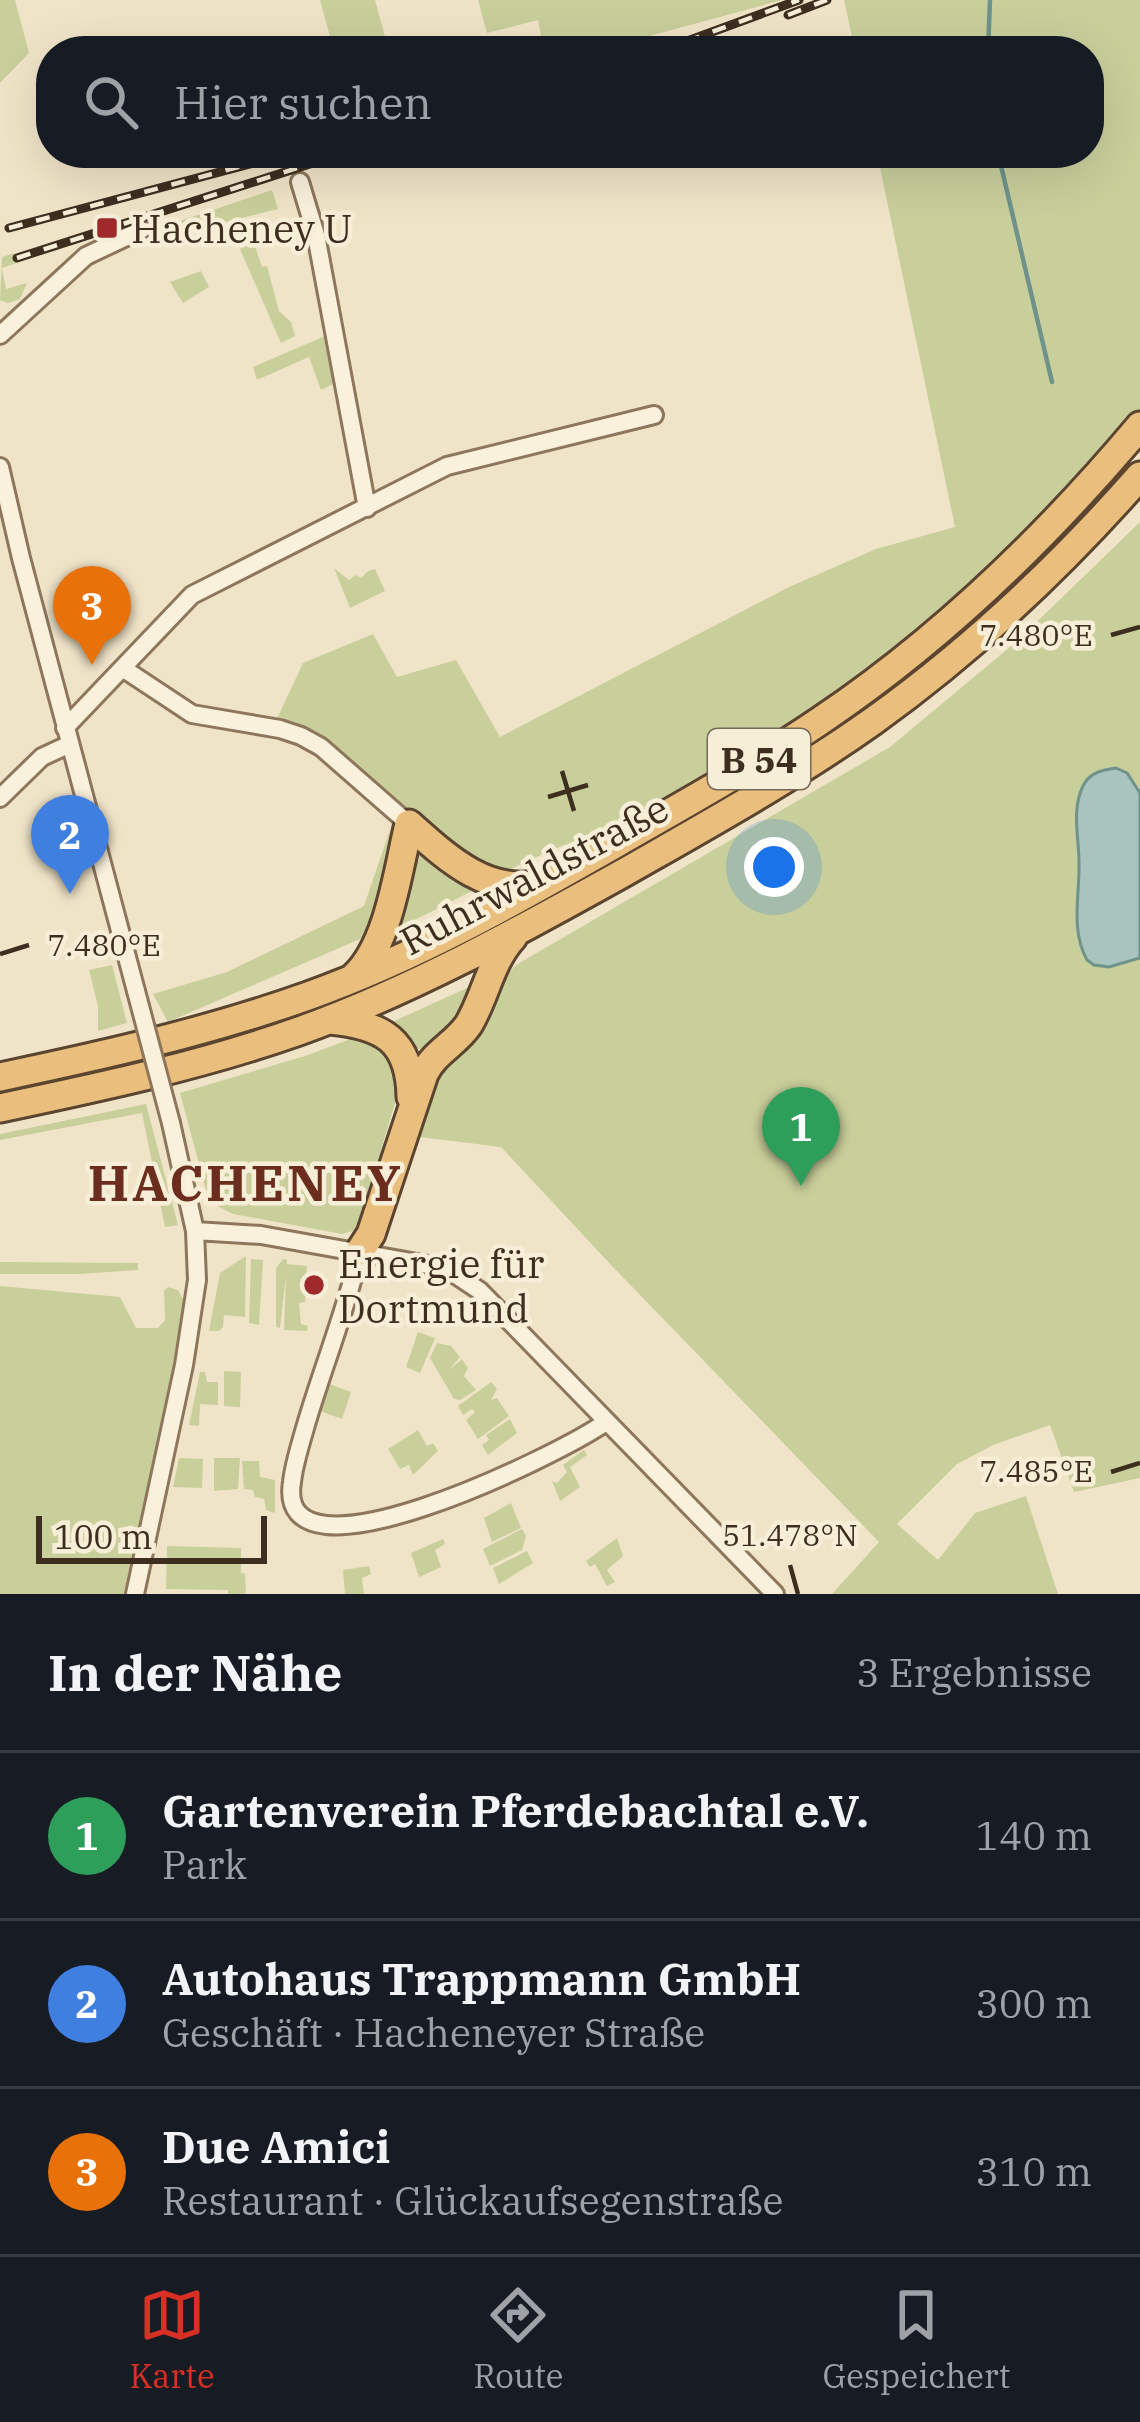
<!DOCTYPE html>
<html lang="de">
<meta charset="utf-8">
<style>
:root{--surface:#171b24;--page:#20242c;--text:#f1f3f6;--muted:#9ea1a6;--line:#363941;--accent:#d93025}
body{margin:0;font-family:"IBM Plex Serif",serif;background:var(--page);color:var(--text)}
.scale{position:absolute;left:36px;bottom:30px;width:231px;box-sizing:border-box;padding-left:12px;border:6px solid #3d2e20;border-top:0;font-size:33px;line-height:42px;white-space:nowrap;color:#3d2e20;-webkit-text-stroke:9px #f7eed8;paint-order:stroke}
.you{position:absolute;left:774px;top:867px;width:42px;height:42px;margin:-30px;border:9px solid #fff;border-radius:50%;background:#1a73e8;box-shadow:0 0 0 18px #1a73e833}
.badge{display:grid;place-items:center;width:78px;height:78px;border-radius:50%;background:var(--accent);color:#fff;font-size:39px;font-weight:700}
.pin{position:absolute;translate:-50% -99px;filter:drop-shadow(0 3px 6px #0008)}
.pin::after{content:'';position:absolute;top:63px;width:42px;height:36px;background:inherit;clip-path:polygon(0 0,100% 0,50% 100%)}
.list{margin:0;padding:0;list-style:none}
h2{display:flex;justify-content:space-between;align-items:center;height:156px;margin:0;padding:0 48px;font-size:51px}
h2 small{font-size:39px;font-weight:400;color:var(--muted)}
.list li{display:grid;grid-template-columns:78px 1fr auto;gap:36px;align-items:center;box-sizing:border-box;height:168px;padding:0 48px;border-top:3px solid var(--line)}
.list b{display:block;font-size:45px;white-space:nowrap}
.list p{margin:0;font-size:39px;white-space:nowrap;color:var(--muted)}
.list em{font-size:39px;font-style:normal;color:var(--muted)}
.icon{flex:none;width:66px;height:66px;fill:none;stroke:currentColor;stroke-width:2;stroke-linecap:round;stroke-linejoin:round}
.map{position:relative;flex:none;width:1140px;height:1594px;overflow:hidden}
.search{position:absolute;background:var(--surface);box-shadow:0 12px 48px #0002;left:36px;right:36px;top:36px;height:132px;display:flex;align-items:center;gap:30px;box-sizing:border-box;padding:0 42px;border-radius:48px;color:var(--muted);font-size:45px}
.sheet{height:660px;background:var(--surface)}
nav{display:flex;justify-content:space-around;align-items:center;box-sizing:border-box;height:168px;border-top:3px solid var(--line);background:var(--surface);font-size:33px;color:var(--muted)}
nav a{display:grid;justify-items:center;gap:6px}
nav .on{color:var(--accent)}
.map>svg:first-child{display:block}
.green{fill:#c9cf9b}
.water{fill:#a9c4bc;stroke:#6f938a;stroke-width:3}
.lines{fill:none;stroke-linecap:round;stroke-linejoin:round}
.stream{stroke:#6f938a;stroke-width:4.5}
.minor-casing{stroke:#8d765c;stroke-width:22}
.trunk-casing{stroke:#5b4430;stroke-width:33}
.minor{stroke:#faf1dc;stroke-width:16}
.trunk{stroke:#eabe7c;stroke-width:27}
.rail-casing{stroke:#3d2e20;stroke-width:9}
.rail{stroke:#f7eed8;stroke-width:4.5;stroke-dasharray:14;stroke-linecap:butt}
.minor-bridge-casing{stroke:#8d765c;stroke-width:22;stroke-linecap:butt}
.minor-bridge{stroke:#faf1dc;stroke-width:16}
.ticks{fill:none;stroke:#3d2e20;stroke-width:4.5}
.poi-dot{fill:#9e2a2b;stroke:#f7eed8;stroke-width:4.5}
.labels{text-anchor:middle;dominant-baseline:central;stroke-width:9;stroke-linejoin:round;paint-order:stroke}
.shield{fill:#f7eed8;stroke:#756857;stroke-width:3}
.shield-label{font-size:36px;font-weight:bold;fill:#3d2e20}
.poi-label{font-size:39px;fill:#3d2e20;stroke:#f7eed8;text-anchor:start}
.street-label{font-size:39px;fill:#3d2e20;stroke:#f7eed8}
.district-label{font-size:51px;font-weight:bold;letter-spacing:3px;fill:#6b2e1e;stroke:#f7eed8}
.ticks-label{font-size:30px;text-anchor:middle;fill:#3d2e20;stroke:#f7eed8;stroke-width:9;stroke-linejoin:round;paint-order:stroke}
</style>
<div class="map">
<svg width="1140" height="1594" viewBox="0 0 1140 1594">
<rect width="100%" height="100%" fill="#f0e4c8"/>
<path class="green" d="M 0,0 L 15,0 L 29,53 L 0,83 Z
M 320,0 L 375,0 L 389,51 L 334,51 Z
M 478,0 L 782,0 L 594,51 L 544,51 L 538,20 L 487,33 Z
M 844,0 L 1140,0 L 1140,416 L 973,589 L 902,646 L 790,723 L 614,827 L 554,849 L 476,885 L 478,888 L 387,934 L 388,927 L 168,1022 L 153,994 L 227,972 L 364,906 L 393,821 L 276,721 L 303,663 L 373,634 L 397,677 L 456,660 L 500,737 L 789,587 L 876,549 L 955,527 L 877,153 L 1089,153 L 1089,51 L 855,51 Z
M 272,190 L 278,209 L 152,240 L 147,232 Z
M 254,243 L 262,267 L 267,266 L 279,311 L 291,322 L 295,336 L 281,343 L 240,249 Z
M 14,253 L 17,263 L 2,268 L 6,289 L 27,283 L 20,299 L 8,303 L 0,300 L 2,257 Z
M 201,271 L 209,287 L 183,303 L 170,282 Z
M 325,336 L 333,384 L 321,390 L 309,357 L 257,380 L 253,367 Z
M 1140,522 L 1140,1478 L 1074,1492 L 1050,1425 L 993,1445 L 957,1464 L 897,1524 L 938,1560 L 975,1513 L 1026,1496 L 1058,1594 L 832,1594 L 879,1542 L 612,1266 L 501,1147 L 419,1137 L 440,1070 L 500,982 L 516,965 L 890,747 L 1016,642 Z
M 334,568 L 349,580 L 356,575 L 361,578 L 368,571 L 375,569 L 385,591 L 350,608 Z
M 112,965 L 127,1023 L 98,1031 L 98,1006 L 89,970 Z
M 478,983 L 462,1024 L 426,1050 L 416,1048 L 390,1023 Z
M 353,1038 C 384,1043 395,1054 400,1086 L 359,1224 L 353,1231 L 342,1234 L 233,1214 L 219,1207 L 206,1190 L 180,1093 L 305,1056 Z
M 146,1104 L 178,1225 L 165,1227 L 142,1113 L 0,1140 L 0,1134 Z
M 246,1256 L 245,1317 L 224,1315 L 223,1327 L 219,1331 L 209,1331 L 220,1273 Z
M 251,1259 L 263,1260 L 259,1325 L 249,1323 Z
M 283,1259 L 287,1260 L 287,1264 L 307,1266 L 305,1302 L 299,1303 L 301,1324 L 308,1326 L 307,1331 L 284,1330 L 286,1276 L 280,1328 L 276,1327 L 276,1268 Z
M 0,1262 L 138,1263 L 138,1270 L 80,1274 L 0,1274 Z
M 0,1286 L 120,1297 L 136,1328 L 158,1328 L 165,1320 L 164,1291 L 168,1287 L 178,1290 L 184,1301 L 181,1333 L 124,1594 L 0,1594 Z
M 418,1332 L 435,1338 L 420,1373 L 406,1367 Z
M 437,1343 L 451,1346 L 460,1357 L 449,1370 L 462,1359 L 468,1368 L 464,1376 L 476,1390 L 460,1400 L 454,1399 L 430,1358 Z
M 224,1371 L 241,1372 L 240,1407 L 224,1406 Z
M 200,1372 L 205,1372 L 207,1382 L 218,1382 L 218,1405 L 200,1404 L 199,1426 L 189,1425 Z
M 491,1382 L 497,1389 L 491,1400 L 497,1398 L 509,1416 L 478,1439 L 466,1420 L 475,1412 L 472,1409 L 463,1415 L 458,1406 Z
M 327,1383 L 351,1392 L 342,1419 L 320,1411 Z
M 510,1419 L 517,1433 L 488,1455 L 482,1445 L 489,1440 L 486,1435 Z
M 418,1430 L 427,1446 L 433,1443 L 438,1451 L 413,1475 L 409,1465 L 400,1469 L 388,1449 Z
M 584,1450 L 587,1455 L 570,1467 L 580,1487 L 560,1501 L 552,1481 L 557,1483 L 567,1472 L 563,1465 Z
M 179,1458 L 203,1459 L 202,1488 L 173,1487 Z
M 214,1458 L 240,1458 L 238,1489 L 214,1491 Z
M 242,1461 L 259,1461 L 260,1477 L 275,1480 L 275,1513 L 266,1510 L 264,1499 L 255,1497 L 253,1490 L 244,1489 Z
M 511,1503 L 521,1528 L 492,1542 L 484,1518 Z
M 522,1529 L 526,1536 L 522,1550 L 490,1566 L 483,1549 Z
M 617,1538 L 623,1556 L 607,1570 L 615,1582 L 607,1586 L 595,1564 L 590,1567 L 586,1561 Z
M 443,1539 L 445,1544 L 435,1550 L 441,1567 L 419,1577 L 411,1553 Z
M 167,1546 L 241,1548 L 241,1573 L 245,1574 L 246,1592 L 244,1594 L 228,1594 L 228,1590 L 166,1589 Z
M 527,1551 L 533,1563 L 499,1584 L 493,1568 Z
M 369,1566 L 371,1574 L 362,1578 L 364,1594 L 345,1594 L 343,1570 Z"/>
<path class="water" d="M 1116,768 L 1127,773 L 1140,793 L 1140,958 L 1109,967 L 1094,965 L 1087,960 C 1071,931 1079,899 1079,868 C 1080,840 1070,810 1084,784 C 1091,772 1103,770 1116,768 Z"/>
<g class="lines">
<path class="stream" d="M 988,51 L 990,0
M 998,153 L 1052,382"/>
<g class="minor-casing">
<path id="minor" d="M 300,182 L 316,235 L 367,508
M 0,335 L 86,256 L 141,230
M 0,467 L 21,558 L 136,991
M 124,669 L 192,714 L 280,729 L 301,736 L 321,747 L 409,824
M 65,728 L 192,595 L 447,466 L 654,415
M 0,798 L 42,757 L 70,744
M 195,1231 L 261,1235 L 434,1266 L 456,1275 L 480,1291 L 775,1594
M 360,1251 C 346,1311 322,1369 305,1428 C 300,1446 294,1464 292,1482 C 274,1594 554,1458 606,1422
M 135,1594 L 184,1365 L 197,1280 L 195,1231 L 171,1123"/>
</g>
<g class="trunk-casing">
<path id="trunk" d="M 354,977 C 389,945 398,870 409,824 C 446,857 487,896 540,884
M 330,1020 C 383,1025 410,1040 411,1097
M 0,1077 C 104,1055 207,1032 308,996 C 417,957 517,900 617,843 C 685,804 755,765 820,721 C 942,639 1046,538 1140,426
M 0,1108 C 100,1087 203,1065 299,1031 C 413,990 519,931 625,872 C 709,824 794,777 873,721 C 972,650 1060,567 1140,476
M 360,1251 L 371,1234 L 424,1074 C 434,1052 456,1044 469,1024 C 486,995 490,962 513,937"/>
</g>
<use href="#minor" class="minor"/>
<use href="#trunk" class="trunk"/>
<g class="rail-casing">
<path id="rail" d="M 788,15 L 827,0
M 660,51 L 799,0
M 9,228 L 257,162
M 17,258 L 344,153"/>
</g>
<use href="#rail" class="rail"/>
<g class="minor-bridge-casing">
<path id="minor-bridge" d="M 136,991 L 171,1123"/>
</g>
<use href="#minor-bridge" class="minor-bridge"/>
</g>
<path class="ticks" d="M 1111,635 L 1140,627M 562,771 L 574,811M 548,797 L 588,785M 0,954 L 29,945M 1111,1472 L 1140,1463M 790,1565 L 798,1594"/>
<g class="poi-dot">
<rect x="95" y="216" width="24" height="24" rx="6"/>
<circle cx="314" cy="1285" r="12"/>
</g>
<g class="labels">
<rect class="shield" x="708" y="729" width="102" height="60" rx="9"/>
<g class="shield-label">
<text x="759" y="759">B 54</text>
</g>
<g class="poi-label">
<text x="131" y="228">Hacheney U</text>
<text x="338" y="1263">Energie für<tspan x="338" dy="45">Dortmund</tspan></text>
</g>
<g class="street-label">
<text transform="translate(534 874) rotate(-28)">Ruhrwaldstraße</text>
</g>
<g class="district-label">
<text x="246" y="1182">HACHENEY</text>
</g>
</g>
<g class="ticks-label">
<text x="1036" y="646">7.480°E</text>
<text x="104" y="956">7.480°E</text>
<text x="1036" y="1482">7.485°E</text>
<text x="790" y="1546">51.478°N</text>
</g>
</svg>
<div class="scale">100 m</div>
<div class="you"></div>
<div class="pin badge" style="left:801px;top:1186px;background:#2e9e5b">1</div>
<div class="pin badge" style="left:70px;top:894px;background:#3f7fe0">2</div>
<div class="pin badge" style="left:92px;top:665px;background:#e8710a">3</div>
<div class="search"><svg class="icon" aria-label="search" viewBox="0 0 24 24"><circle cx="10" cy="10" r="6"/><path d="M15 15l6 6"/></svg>Hier suchen</div>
</div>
<section class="sheet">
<h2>In der Nähe<small>3 Ergebnisse</small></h2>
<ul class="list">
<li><span class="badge" style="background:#2e9e5b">1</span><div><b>Gartenverein Pferdebachtal e.V.</b><p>Park</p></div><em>140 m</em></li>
<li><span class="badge" style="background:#3f7fe0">2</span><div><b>Autohaus Trappmann GmbH</b><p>Geschäft · Hacheneyer Straße</p></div><em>300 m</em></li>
<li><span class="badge" style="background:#e8710a">3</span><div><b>Due Amici</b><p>Restaurant · Glückaufsegenstraße</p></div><em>310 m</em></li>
</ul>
</section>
<nav>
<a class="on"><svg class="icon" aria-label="map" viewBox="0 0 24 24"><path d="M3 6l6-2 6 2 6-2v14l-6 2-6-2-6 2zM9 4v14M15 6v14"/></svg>Karte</a>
<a><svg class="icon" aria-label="directions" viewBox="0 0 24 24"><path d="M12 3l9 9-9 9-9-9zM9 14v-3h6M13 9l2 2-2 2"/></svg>Route</a>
<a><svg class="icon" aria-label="saved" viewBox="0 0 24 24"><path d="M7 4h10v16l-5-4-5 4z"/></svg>Gespeichert</a>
</nav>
